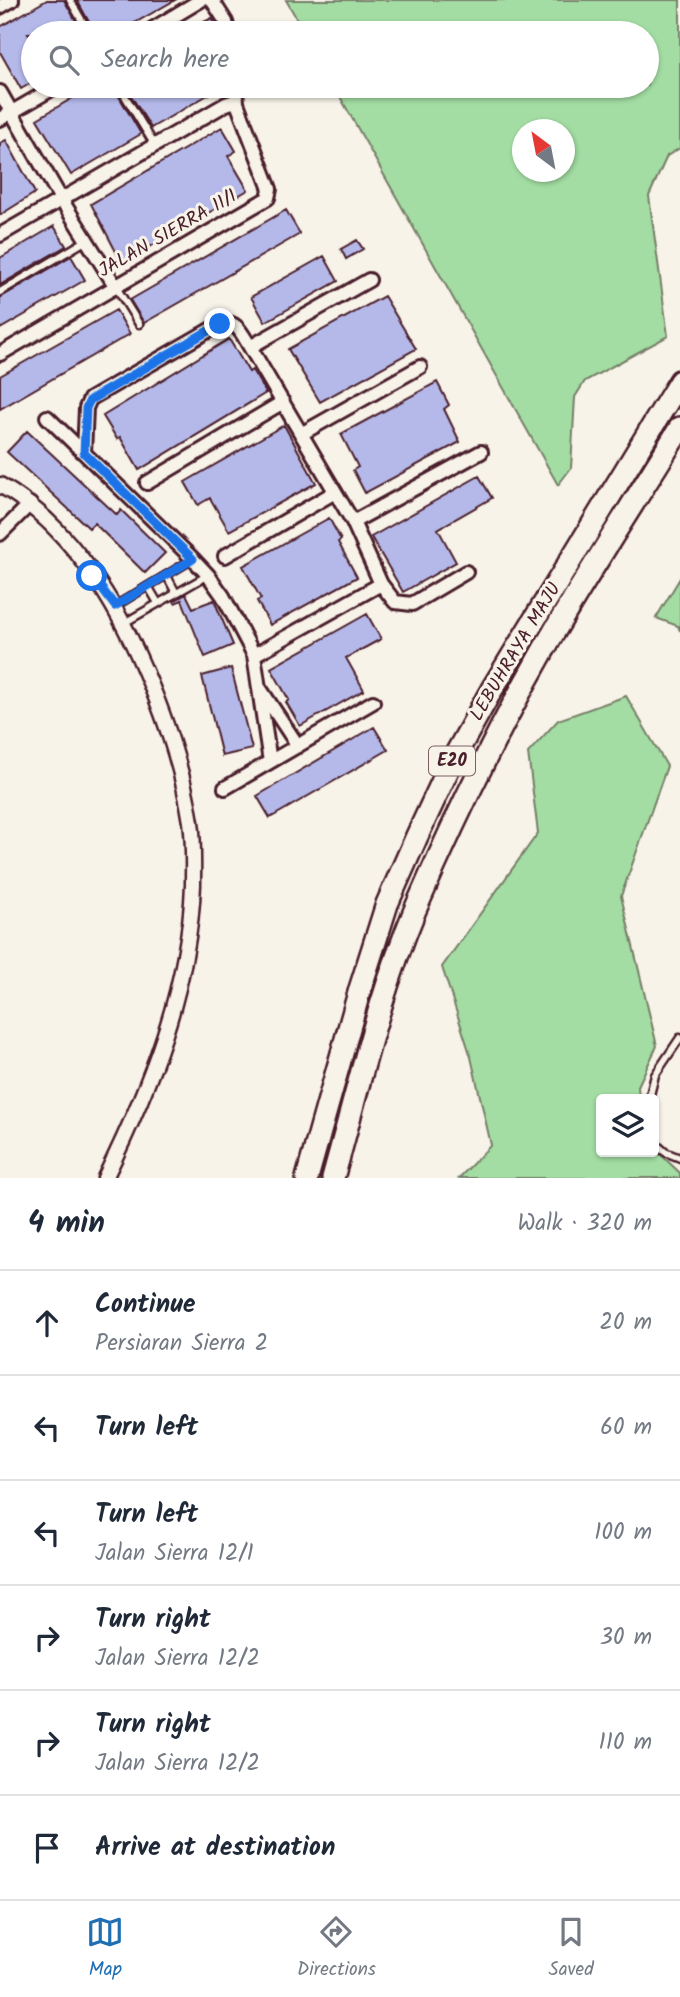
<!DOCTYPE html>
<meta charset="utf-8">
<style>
:root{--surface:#fff;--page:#f6f6f7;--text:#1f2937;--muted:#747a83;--line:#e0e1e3;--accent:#1f6fb2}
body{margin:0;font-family:Kalam,sans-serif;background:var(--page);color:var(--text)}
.controls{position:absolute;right:21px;bottom:21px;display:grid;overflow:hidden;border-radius:7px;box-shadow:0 2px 5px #0004}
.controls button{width:63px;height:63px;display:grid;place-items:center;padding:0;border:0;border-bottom:2px solid var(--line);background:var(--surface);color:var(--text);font:35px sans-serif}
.compass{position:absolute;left:512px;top:119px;width:63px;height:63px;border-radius:50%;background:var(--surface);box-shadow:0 2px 5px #0004;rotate:328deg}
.stop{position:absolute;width:21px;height:21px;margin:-16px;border:5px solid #1a73e8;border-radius:50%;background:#fff}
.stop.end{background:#1a73e8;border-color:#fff;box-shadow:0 2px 7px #0008}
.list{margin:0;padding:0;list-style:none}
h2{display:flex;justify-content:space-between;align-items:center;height:91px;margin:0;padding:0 28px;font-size:30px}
h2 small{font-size:23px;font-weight:400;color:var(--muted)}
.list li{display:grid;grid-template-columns:46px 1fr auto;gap:21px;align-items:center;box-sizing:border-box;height:105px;padding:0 28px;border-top:2px solid var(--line)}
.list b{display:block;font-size:26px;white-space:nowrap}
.list p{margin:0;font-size:23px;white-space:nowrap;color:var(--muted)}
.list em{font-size:23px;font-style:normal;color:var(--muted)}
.icon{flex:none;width:38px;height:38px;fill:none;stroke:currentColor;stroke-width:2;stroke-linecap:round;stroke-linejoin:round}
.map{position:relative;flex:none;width:680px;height:1178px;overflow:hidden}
.search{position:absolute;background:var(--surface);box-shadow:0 2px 5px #0004;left:21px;right:21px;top:21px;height:77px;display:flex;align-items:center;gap:18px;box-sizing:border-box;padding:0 24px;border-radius:38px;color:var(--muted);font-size:26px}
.sheet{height:721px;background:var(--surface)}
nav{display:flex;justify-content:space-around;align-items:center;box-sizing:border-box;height:98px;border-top:2px solid var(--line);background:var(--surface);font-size:19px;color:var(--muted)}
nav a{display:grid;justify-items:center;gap:4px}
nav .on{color:var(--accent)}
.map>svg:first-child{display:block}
.green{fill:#a3dda3;stroke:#767e67;stroke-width:2;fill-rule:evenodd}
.building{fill:#b5b9ea;stroke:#4a1f2b;stroke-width:2}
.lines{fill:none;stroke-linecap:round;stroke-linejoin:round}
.service-casing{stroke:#4a1f2b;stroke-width:11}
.minor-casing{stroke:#4a1f2b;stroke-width:18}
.tertiary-casing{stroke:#4a1f2b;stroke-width:19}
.motorway-casing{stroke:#4a1f2b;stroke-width:26}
.service{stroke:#f7f3e8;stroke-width:6}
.minor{stroke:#f7f3e8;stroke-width:12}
.tertiary{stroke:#f7f3e8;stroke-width:14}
.motorway{stroke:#f7f3e8;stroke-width:21}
.route{stroke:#1a73e8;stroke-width:9}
.labels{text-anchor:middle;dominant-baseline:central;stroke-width:6;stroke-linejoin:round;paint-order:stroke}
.shield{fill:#f7f3e8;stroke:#7e5f64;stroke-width:2}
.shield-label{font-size:18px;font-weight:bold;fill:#4a1f2b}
.street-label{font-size:19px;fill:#4a1f2b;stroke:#f7f3e8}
</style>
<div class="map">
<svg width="680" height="1178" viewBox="0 0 680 1178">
<rect width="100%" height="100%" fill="#f7f3e8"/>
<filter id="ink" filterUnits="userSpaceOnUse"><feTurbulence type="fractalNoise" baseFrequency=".0143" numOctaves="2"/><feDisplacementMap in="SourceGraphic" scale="14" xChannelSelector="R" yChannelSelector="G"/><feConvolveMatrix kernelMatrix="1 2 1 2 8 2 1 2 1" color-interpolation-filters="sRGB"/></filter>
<g filter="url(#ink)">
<path class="green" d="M 286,0 L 680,0 L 680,148 L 667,156 L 649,196 L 668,336 L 585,381 L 575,397 L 571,468 L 558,485 L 334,86 L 647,86 L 647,33 L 305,33 ZM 522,130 L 564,130 L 564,172 L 522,172 Z
M 680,578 L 680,631 L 678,626 L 656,618 Z
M 626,696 L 667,766 L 621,896 L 657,1046 L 638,1086 L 639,1099 L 601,1099 L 601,1152 L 654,1152 L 654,1148 L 680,1173 L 680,1178 L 459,1178 L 491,1145 L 471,1057 L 442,967 L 538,833 L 528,753 L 558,720 Z"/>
<path class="building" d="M 47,0 L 64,0 L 83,33 L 28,33 L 33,42 L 33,82 L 21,89 L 0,52 L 0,27 Z
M 77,0 L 175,0 L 117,33 L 95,33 Z
M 212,18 L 220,33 L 185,33 L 202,23 Z
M 93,86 L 113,86 L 141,134 L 71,175 L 37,119 Z
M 125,86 L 223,86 L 151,128 Z
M 222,127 L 236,151 L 228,156 L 248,190 L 122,263 L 91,204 Z
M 6,140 L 35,193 L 0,215 L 0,143 Z
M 286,210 L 300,234 L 144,323 L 130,300 Z
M 54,226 L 66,246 L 0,285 L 0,258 Z
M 357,240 L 363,249 L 346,259 L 341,249 Z
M 71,256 L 85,280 L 0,329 L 0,298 Z
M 324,256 L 338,281 L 265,322 L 251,297 Z
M 384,296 L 416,349 L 320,402 L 288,349 Z
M 116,310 L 130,334 L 0,409 L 0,376 Z
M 229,339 L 249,372 L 252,370 L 266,393 L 139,470 L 120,437 L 117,439 L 103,416 Z
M 437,382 L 449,405 L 444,409 L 460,442 L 365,493 L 353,470 L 358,467 L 341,434 Z
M 284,425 L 316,483 L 229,531 L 210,498 L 198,505 L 185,482 Z
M 27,431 L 117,515 L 121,510 L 165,553 L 145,573 L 94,523 L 89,528 L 7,452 Z
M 479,476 L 492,498 L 438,529 L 456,562 L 403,592 L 371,537 Z
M 329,518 L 341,540 L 338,542 L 357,577 L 270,625 L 257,601 L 261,599 L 243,566 Z
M 186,594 L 193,608 L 214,600 L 233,645 L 205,657 L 182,600 L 175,603 L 174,601 Z
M 367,614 L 381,639 L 346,658 L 364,690 L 300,726 L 286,702 L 289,700 L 271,668 Z
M 231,668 L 252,749 L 222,756 L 202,676 Z
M 374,727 L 388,750 L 270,818 L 257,796 Z"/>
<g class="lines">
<g class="service-casing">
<path id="service" d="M 70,0 L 89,33
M 119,86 L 154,144
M 116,287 L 139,324
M 0,292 L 87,240
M 167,576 L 176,593
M 148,586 L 158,603
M 115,606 L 193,559
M 124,623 L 208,575
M 649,1099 L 655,1075 L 680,1038
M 654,1142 L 665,1152 L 680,1158"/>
</g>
<g class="minor-casing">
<path id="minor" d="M 212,0 L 226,22 L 229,33
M 0,7 L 12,0
M 146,33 L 201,0
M 0,92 L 61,199 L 116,287
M 0,119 L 57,86
M 0,235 L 226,104 L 232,102 L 237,103
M 250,347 L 369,280
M 0,354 L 268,198 L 270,189 L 237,103 L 236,86
M 47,417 L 193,559 L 208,575 L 223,596 L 254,655 L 270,762
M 301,434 L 420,367
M 84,453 L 86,408 L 90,399 L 220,324 C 237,319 242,334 250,347 L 353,522 L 381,584 L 395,602 L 412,604 L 466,572
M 147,483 L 283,402
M 353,522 L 481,452
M 0,534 L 30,504
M 225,556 L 335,492
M 254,655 L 381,584
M 259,687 L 298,746
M 225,788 L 373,702"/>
</g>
<g class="tertiary-casing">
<path id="tertiary" d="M 0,485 C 63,521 109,590 138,655 C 162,708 182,764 191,822 C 194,843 193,864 193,885 C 189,989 150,1086 105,1178"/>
</g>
<g class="motorway-casing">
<path id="motorway" d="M 307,1178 L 360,989 L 387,904 L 417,836 L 452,761 L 492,689 L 680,381
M 333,1178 C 358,1089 379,996 415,910 C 452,825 493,739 539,658 C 583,580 633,505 680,428"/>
</g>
<use href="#service" class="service"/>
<use href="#minor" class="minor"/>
<use href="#tertiary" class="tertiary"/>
<use href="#motorway" class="motorway"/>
</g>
</g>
<g class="lines" filter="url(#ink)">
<path class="route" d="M 92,576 L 115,606 L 193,559 L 84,453 L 86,408 L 90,400 L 220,324"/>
</g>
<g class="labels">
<rect class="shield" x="429" y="746.5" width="46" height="29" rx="5"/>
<g class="shield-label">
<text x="452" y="761">E20</text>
</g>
<g class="street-label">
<text transform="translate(168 234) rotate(-30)">JALAN SIERRA 11/1</text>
<text transform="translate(516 652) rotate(-59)">LEBUHRAYA MAJU</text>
</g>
</g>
</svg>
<div class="controls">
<button><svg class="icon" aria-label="layers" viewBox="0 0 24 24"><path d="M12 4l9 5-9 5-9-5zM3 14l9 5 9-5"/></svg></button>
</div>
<svg class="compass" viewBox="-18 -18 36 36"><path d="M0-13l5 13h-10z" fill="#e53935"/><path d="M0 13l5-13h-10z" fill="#747a83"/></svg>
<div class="stop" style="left:92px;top:576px"></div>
<div class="stop end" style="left:220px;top:324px"></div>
<div class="search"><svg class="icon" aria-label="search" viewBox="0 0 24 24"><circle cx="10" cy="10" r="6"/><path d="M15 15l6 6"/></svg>Search here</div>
</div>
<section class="sheet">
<h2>4 min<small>Walk · 320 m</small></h2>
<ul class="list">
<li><svg class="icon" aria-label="ahead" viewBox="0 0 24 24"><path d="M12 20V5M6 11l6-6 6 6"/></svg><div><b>Continue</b><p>Persiaran Sierra 2</p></div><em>20 m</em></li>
<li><svg class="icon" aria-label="left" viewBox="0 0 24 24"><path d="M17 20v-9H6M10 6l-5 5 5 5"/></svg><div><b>Turn left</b></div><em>60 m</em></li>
<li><svg class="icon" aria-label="left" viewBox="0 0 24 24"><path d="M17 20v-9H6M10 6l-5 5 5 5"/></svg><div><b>Turn left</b><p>Jalan Sierra 12/1</p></div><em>100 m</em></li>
<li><svg class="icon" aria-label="right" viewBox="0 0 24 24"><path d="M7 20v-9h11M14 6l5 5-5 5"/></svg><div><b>Turn right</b><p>Jalan Sierra 12/2</p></div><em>30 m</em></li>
<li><svg class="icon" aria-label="right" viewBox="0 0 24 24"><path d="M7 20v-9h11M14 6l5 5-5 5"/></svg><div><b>Turn right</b><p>Jalan Sierra 12/2</p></div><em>110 m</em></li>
<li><svg class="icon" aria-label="arrive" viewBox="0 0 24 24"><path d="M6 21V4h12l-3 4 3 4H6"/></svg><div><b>Arrive at destination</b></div></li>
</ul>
</section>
<nav>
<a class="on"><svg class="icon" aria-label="map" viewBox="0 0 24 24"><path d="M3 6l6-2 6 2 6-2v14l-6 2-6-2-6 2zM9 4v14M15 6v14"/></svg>Map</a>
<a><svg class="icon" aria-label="directions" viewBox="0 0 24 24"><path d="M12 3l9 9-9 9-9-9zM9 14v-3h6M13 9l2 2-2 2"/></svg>Directions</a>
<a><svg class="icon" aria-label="saved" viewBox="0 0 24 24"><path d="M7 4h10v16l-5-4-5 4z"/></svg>Saved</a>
</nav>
